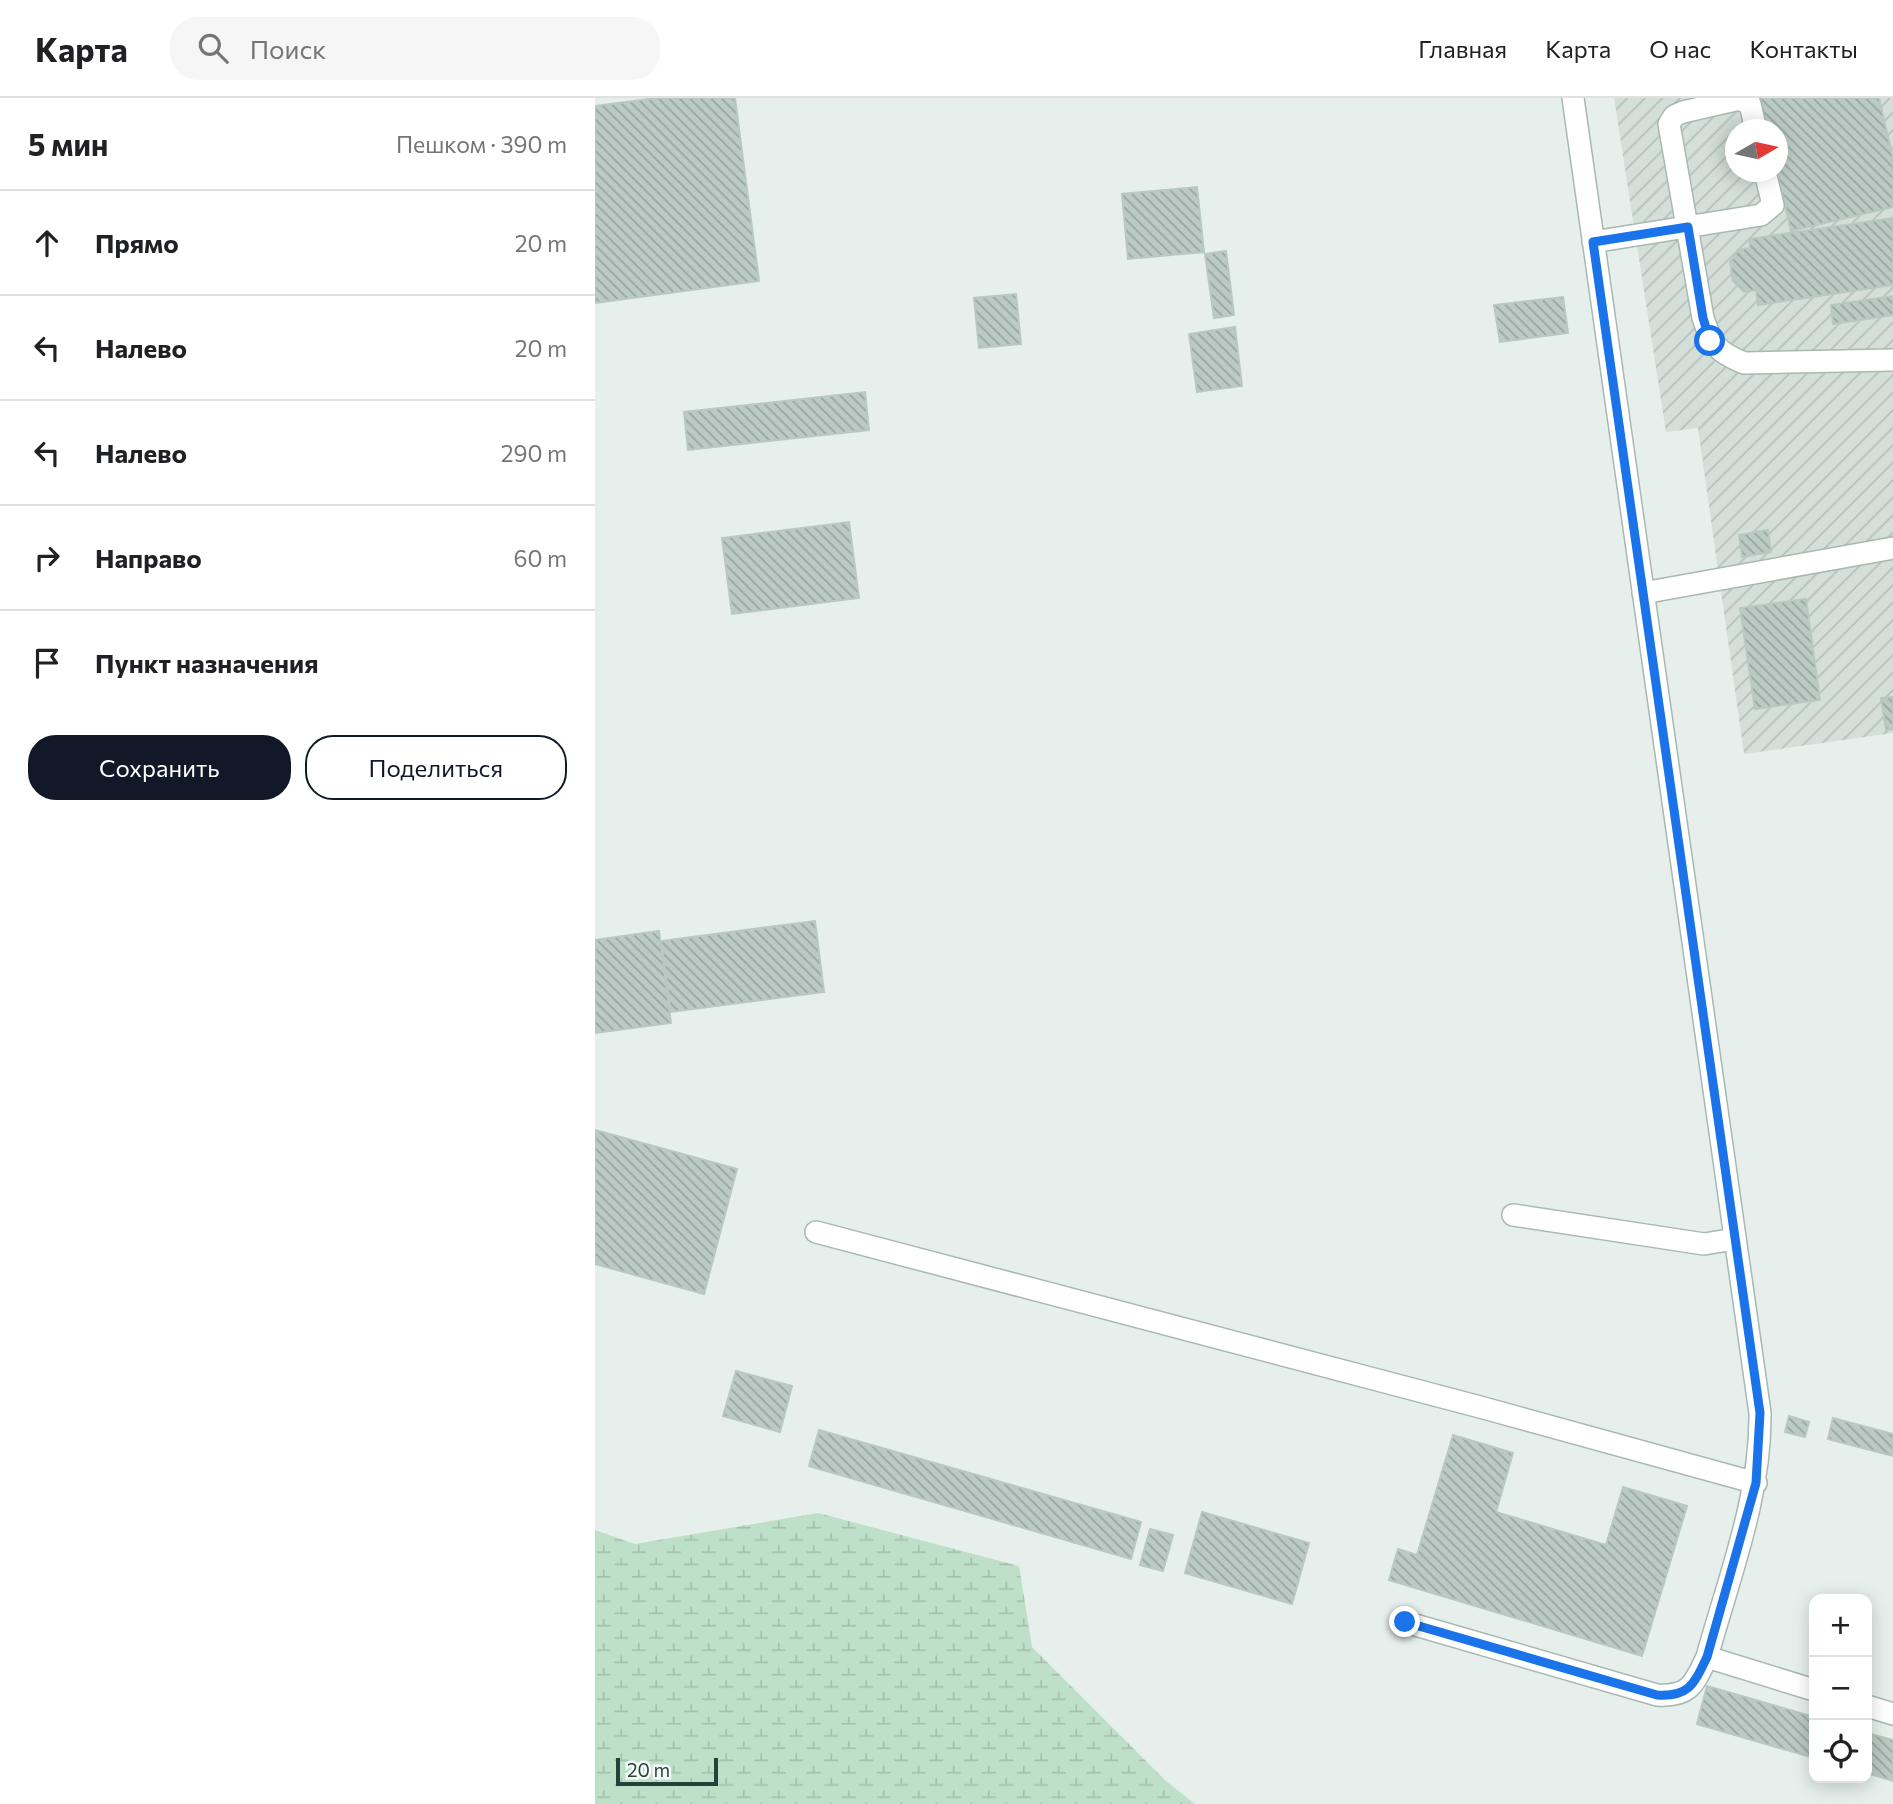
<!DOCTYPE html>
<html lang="ru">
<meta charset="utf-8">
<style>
:root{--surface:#fff;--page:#f6f6f6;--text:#202124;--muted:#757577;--line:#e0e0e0;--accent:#111827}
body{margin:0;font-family:Commissioner,sans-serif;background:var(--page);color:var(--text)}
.controls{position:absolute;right:21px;bottom:21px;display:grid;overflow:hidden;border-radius:14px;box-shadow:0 4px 18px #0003}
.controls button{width:63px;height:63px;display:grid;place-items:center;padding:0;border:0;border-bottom:2px solid var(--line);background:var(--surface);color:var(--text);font:35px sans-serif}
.compass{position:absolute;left:1130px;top:21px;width:63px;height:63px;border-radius:50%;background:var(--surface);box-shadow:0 4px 18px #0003;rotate:81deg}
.scale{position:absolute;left:21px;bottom:18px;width:102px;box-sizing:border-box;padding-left:7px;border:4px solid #24423a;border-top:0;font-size:19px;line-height:24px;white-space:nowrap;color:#24423a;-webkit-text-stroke:5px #f7fbf9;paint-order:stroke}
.stop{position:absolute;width:21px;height:21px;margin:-16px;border:5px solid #1a73e8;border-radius:50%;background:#fff}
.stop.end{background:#1a73e8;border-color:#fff;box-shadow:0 2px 7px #0008}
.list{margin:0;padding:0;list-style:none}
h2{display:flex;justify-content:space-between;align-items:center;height:91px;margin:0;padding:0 28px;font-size:30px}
h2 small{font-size:23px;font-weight:400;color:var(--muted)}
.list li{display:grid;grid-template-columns:46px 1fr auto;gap:21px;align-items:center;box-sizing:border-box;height:105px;padding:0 28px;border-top:2px solid var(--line)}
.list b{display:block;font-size:26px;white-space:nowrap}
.list em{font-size:23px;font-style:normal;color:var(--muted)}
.actions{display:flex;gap:14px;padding:21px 28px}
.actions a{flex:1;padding:16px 0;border:2px solid var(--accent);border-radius:28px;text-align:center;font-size:24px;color:var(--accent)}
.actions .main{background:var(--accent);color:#fff}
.icon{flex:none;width:38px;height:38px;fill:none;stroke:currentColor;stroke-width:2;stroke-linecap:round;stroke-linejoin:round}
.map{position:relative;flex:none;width:1298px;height:1706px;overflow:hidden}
header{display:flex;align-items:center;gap:42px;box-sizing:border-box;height:98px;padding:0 35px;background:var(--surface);border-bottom:2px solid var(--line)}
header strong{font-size:33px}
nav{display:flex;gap:38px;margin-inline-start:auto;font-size:24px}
.search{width:490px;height:63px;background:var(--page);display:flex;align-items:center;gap:18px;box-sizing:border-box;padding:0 24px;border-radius:28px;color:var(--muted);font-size:26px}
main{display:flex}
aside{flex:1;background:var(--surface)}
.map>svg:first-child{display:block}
.industrial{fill:url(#industrial-furrows);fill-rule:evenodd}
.wetland{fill:url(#wetland-marsh)}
.building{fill:url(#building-back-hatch);stroke:#b8c9c2;stroke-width:2}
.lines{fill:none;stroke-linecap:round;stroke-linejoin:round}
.minor-casing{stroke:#a8b8b2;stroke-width:24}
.minor{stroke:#fff;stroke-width:21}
.route{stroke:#1a73e8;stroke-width:9}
</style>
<header>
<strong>Карта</strong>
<div class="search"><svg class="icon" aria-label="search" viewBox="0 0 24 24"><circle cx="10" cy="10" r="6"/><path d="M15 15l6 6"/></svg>Поиск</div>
<nav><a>Главная</a><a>Карта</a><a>О нас</a><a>Контакты</a></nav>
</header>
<main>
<aside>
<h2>5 мин<small>Пешком · 390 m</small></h2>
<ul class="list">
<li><svg class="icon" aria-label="ahead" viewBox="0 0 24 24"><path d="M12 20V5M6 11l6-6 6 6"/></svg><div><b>Прямо</b></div><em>20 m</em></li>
<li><svg class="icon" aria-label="left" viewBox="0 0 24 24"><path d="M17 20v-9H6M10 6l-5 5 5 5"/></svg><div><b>Налево</b></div><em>20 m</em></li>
<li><svg class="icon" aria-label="left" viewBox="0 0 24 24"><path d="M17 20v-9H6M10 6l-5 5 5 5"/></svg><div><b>Налево</b></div><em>290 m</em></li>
<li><svg class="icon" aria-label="right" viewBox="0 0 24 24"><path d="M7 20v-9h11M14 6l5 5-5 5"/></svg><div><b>Направо</b></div><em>60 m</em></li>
<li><svg class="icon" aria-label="arrive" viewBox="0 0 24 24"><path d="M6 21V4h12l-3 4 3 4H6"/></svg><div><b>Пункт назначения</b></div></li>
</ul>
<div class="actions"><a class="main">Сохранить</a><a>Поделиться</a></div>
</aside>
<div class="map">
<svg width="1298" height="1706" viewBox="0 0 1298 1706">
<defs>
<pattern id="industrial-furrows" width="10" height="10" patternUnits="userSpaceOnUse" patternTransform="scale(1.75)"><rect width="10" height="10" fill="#d4dfda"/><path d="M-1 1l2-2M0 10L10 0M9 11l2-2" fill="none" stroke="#b6c1bc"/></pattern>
<pattern id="wetland-marsh" width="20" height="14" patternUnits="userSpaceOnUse" patternTransform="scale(1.75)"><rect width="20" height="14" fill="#bfe0c8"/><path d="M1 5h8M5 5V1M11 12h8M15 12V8" fill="none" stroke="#a4c1ad"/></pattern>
<pattern id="building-back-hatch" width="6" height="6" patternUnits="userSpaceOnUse" patternTransform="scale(1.75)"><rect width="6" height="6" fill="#bbcac4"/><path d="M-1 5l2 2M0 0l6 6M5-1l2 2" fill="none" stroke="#98a6a0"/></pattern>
</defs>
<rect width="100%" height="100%" fill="#e6efeb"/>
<path class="industrial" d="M 1019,0 L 1298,0 L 1298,635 L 1149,656 L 1103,330 L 1071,334 ZM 1140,32 L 1182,32 L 1182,74 L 1140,74 Z"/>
<path class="wetland" d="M 223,1415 L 424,1468 L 437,1549 L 571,1683 L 600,1706 L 0,1706 L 0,1432 L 40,1446 Z"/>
<path class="building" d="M 62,0 L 140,0 L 164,183 L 0,205 L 0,8 Z
M 1165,0 L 1284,0 L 1298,60 L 1298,109 L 1196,133 L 1182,74 L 1182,32 L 1172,32 Z
M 602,89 L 609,154 L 533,161 L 527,96 Z
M 1298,120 L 1298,187 L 1163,207 L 1161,192 L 1149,194 L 1138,183 L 1135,164 L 1143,152 L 1155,150 L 1154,141 Z
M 631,153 L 639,217 L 619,220 L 610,156 Z
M 421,196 L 426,246 L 384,250 L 379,200 Z
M 1298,198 L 1298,217 L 1238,226 L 1236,207 Z
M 968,199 L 973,235 L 905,244 L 899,207 Z
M 640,229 L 647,288 L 602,294 L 594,236 Z
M 270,294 L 274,332 L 93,352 L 89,314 Z
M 254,424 L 264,500 L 137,516 L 127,440 Z
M 1173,432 L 1176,454 L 1147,459 L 1144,437 Z
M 1211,501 L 1225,602 L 1160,611 L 1145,510 Z
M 1298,599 L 1298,631 L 1291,632 L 1286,600 Z
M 220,823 L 229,894 L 76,914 L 66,843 Z
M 64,833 L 76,925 L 0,935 L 0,842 Z
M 0,1032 L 142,1071 L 109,1196 L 0,1166 Z
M 141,1273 L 197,1288 L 185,1334 L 128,1318 Z
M 1194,1318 L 1214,1324 L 1210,1339 L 1190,1334 Z
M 1238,1320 L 1298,1336 L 1298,1358 L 1233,1341 Z
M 224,1332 L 546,1424 L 536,1461 L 214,1368 Z
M 858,1337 L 918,1355 L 901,1414 L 1011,1447 L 1028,1389 L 1092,1408 L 1047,1558 L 794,1482 L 803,1451 L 822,1457 Z
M 607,1414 L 714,1445 L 697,1506 L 590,1475 Z
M 555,1431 L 578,1437 L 568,1473 L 545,1467 Z
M 1112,1588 L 1219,1619 L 1219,1660 L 1102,1626 Z
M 1272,1635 L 1298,1642 L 1298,1683 L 1272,1675 Z"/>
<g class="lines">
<g class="minor-casing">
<path id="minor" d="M 1161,32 L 1155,6 L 1145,1 L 1088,14 L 1079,18 L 1074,26 L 1108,220 C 1117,247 1122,254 1149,265 L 1298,262
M 998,144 L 1166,117 L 1178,107 L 1170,74
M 1048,495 L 1298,450
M 918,1117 L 1109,1146 L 1140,1141
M 221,1134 L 885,1309 L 1161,1385
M 810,1524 L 1062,1597 C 1095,1599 1099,1586 1112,1559 C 1134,1479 1166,1399 1165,1315 L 978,0
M 1112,1559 L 1219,1592
M 1272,1608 L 1298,1616"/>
</g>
<use href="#minor" class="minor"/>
</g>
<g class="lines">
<path class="route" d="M 810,1524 L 1062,1597 C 1094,1599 1099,1586 1112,1559 L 1161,1385 L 1165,1315 L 998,144 L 1093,129 L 1108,220 L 1115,243"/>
</g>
</svg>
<div class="controls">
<button>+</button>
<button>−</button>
<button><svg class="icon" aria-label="locate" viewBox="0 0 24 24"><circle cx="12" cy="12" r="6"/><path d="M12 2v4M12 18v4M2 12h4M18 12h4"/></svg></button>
</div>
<svg class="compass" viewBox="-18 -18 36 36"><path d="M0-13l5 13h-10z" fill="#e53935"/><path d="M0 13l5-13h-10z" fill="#757577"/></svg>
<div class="scale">20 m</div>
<div class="stop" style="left:1115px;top:243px"></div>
<div class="stop end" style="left:810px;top:1524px"></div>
</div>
</main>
